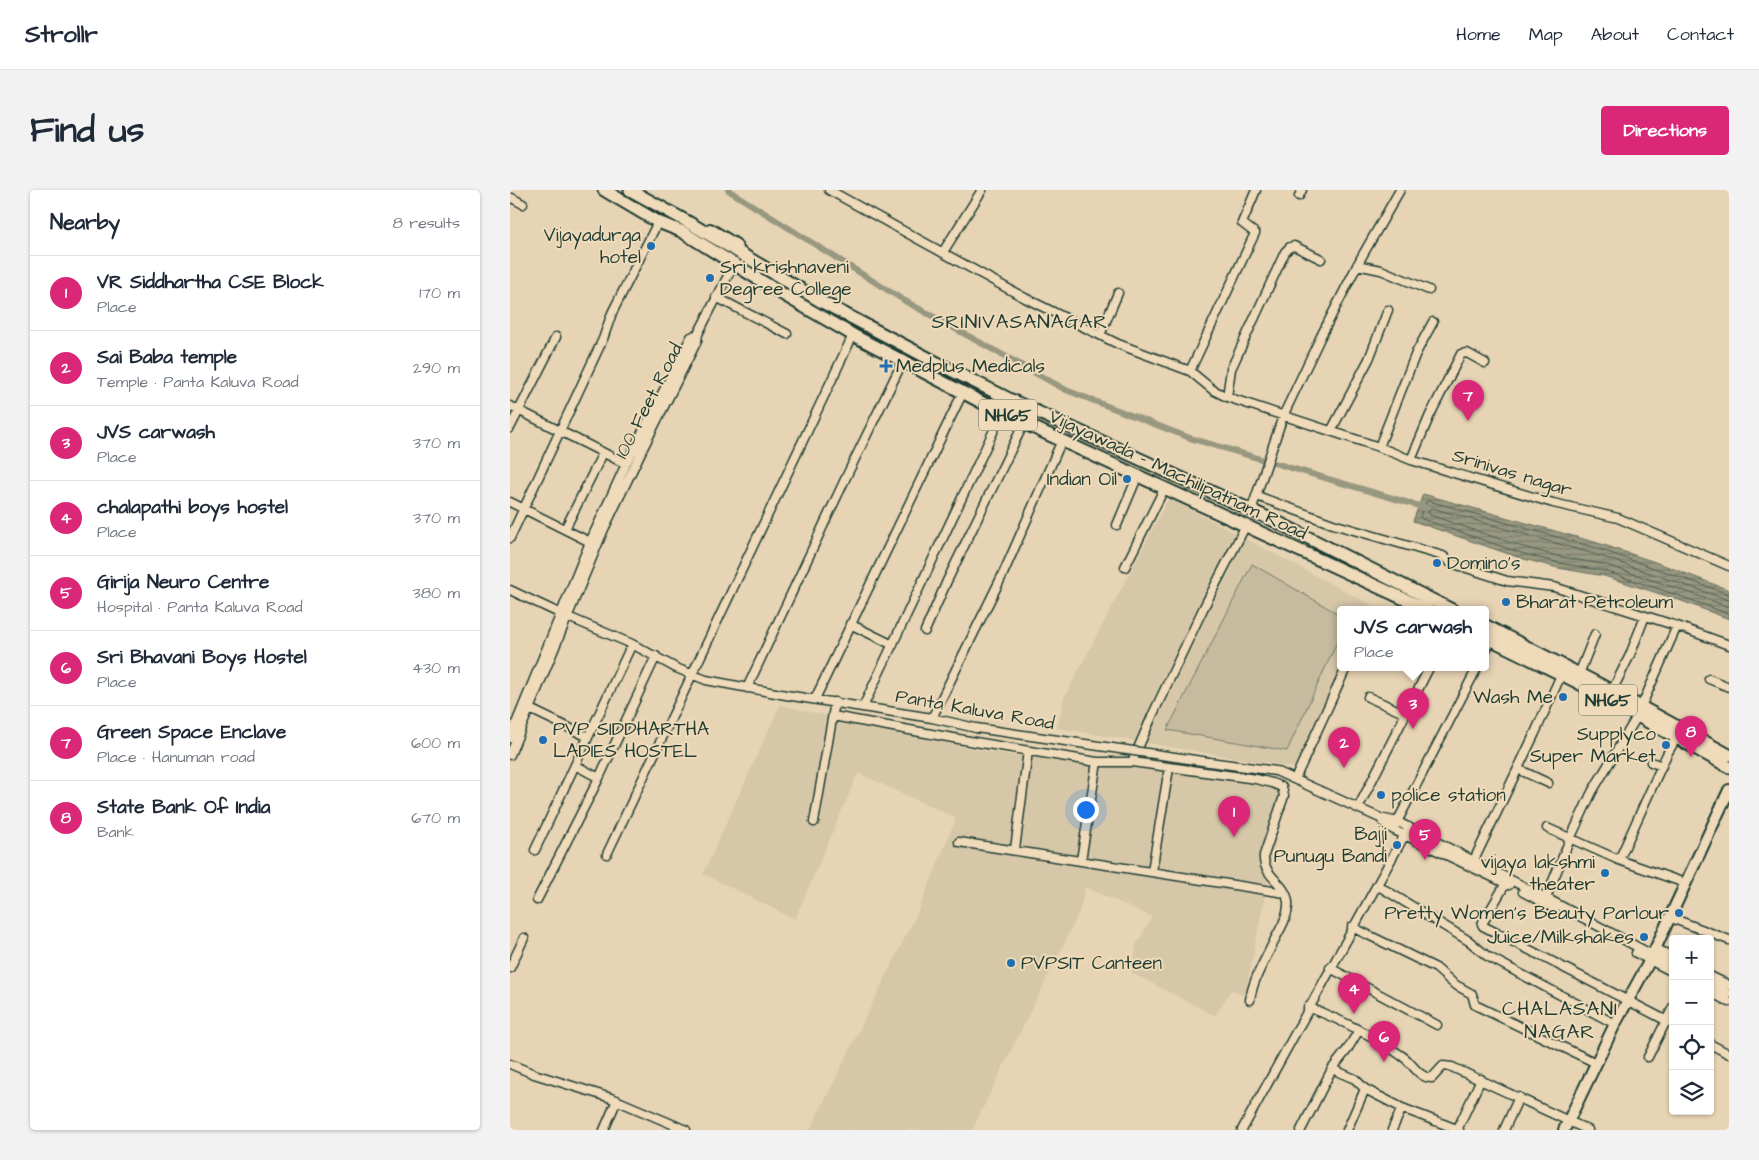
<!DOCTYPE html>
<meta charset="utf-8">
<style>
:root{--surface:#fff;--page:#f2f2f3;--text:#1f2937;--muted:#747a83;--line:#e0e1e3;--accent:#db2777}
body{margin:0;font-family:"Architects Daughter",sans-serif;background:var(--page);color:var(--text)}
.controls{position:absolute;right:15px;bottom:15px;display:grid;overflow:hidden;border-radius:5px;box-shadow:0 1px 4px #0004}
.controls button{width:45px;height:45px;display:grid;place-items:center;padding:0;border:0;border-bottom:1px solid var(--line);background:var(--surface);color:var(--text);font:25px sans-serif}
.you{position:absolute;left:575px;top:619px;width:18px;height:18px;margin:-12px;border:4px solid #fff;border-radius:50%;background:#1a73e8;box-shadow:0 0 0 8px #1a73e833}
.badge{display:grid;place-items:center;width:32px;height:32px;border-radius:50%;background:var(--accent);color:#fff;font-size:16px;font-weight:700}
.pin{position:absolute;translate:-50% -41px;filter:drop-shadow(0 1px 2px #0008)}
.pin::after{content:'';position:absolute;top:26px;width:18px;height:15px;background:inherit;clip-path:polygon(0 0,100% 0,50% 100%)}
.popup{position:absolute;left:827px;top:416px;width:152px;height:65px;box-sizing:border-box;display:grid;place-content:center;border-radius:5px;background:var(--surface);filter:drop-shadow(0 1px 4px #0005);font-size:16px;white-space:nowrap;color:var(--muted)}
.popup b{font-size:19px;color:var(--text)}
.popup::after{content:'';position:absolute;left:50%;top:100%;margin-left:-10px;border:10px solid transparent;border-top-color:var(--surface)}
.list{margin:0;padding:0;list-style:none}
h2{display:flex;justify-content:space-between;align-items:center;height:65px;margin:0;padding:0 20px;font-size:21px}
h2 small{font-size:16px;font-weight:400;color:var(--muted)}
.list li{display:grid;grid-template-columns:32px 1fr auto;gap:15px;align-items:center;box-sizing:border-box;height:75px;padding:0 20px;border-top:1px solid var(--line)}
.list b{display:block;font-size:19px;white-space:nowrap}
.list p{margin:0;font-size:16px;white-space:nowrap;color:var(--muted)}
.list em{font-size:16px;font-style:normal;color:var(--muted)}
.icon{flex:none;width:28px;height:28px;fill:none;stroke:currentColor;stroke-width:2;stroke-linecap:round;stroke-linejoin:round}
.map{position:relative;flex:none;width:1219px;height:940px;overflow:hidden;border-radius:5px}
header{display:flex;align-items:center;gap:30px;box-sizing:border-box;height:70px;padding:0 25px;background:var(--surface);border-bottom:1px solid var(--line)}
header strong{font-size:24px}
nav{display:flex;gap:28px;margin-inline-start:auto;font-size:18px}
.intro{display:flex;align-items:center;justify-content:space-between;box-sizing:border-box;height:120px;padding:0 30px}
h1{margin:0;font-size:35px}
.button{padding:12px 22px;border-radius:5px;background:var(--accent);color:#fff;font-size:18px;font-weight:700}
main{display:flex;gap:30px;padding:0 30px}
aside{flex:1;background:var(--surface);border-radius:5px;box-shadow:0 1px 4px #0004}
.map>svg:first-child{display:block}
.built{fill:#d6c7a9}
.garden{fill:#c6bb9e;stroke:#727c69}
.water{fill:url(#water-rules);stroke:#687462}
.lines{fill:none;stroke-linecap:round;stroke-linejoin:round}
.shore{stroke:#4f6153;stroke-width:1}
.canal{stroke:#989881;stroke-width:6}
.minor-casing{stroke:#1f3d34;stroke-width:11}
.major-casing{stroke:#1f3d34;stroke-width:14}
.highway-casing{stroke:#1f3d34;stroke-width:15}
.minor{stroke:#efdab9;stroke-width:8}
.major{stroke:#efdab9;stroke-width:10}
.highway{stroke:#efdab9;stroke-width:11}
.minor-bridge-casing{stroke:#1f3d34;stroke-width:11;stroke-linecap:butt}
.minor-bridge{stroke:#efdab9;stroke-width:8}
.poi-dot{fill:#1f6fb2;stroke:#efdab9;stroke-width:2}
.labels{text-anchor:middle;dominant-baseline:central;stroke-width:4;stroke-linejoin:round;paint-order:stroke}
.shield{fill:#efdab9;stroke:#5d6c5c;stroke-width:1}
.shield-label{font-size:18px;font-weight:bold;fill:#1f3d34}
.poi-label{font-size:19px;fill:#1f3d34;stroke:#efdab9;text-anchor:end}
.street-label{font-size:19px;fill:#1f3d34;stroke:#efdab9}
.neighbourhood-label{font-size:20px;letter-spacing:1px;fill:#1f3d34;stroke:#efdab9}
</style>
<header>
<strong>Strollr</strong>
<nav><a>Home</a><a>Map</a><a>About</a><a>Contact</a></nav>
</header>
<div class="intro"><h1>Find us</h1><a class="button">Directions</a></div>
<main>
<aside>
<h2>Nearby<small>8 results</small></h2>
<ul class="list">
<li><span class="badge">1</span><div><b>VR Siddhartha CSE Block</b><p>Place</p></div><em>170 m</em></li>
<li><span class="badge">2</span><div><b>Sai Baba temple</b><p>Temple · Panta Kaluva Road</p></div><em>290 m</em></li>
<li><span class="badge">3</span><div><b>JVS carwash</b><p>Place</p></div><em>370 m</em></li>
<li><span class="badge">4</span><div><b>chalapathi boys hostel</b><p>Place</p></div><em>370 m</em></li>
<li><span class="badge">5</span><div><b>Girija Neuro Centre</b><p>Hospital · Panta Kaluva Road</p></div><em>380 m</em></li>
<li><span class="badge">6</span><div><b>Sri Bhavani Boys Hostel</b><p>Place</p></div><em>430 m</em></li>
<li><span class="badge">7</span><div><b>Green Space Enclave</b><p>Place · Hanuman road</p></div><em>600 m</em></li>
<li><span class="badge">8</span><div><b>State Bank Of India</b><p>Bank</p></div><em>670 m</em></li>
</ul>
</aside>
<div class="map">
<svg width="1219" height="940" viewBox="0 0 1219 940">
<defs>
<pattern id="water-rules" width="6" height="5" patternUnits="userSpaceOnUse" patternTransform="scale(1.25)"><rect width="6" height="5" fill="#989881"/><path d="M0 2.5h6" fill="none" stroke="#7b7d6a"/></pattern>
</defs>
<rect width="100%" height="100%" fill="#e7d4b4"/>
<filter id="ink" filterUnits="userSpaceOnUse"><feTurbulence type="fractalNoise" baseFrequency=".02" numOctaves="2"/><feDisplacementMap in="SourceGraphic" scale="10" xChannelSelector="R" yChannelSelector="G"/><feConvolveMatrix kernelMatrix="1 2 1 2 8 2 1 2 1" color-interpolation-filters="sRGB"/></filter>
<g filter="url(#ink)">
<path class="built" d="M 659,308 L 863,416 L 861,420 L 830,420 L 830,478 L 833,478 L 786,578 L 547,538 L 554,508 Z
M 270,515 L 458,558 L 501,565 L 777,593 L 735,806 L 721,800 L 705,826 L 622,783 L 626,755 L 642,727 L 575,697 L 569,723 L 462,940 L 300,940 L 411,715 L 446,628 L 348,583 L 285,729 L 193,684 Z"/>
<path class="garden" d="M 742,374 L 830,425 L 830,446 L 777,561 L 657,540 Z"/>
<path class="water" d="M 913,304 L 1088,353 L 1151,374 L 1219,400 L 1219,429 L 1169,410 L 1094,386 L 1048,378 L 1010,368 L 903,331 Z"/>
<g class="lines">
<path class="shore" d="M 1219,404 L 1086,358 L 919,311 L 916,312 L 910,326 L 912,329 L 1011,363 L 1049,373 L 1095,381 L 1170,406 L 1219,424
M 1219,410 L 1084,364 L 922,318 L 920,319 L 918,322 L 920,325 L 1013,357 L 1051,367 L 1097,375 L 1172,400 L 1219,417"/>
<path class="canal" d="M 218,0 L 395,111 L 556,200 L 680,248 L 916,318"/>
<g class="minor-casing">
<path id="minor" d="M 319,0 L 515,108 L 608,154 L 680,181 L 703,200 L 717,207 L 869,257 L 901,270 L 1043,313 L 1108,328 L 1219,376
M 789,6 L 792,0
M 0,7 L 13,14
M 433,62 L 472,0
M 847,75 L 871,80 L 919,100
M 206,107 L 277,144
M 590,145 L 608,103
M 680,181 L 745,43 L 732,33 L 746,0
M 717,207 L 721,179 L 775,62 L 780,57 L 784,56 L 811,69
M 0,216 L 116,274
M 0,238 L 46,147
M 821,241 L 859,169 L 878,120
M 869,257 L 906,163 L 923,132
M 901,270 L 920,225 L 951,164 L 957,163 L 975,173
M 747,306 L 823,334 L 933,366 L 941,373 L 997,391 L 1044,397 L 1167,436 L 1219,455
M 0,312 L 80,352
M 741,321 L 773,226 L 811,146 L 851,68 L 890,0
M 607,335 L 628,285
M 55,339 L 93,263
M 0,348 L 93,149 L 102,123 L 148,32
M 615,377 L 655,297
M 0,400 L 51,424 L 122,454 L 166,478 L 196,490 L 276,505 L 422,528 L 466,538
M 340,434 L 383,455
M 415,441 L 437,391 L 514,233
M 976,460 L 981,449
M 1069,484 L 1085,444
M 1199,489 L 1219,497
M 237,498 L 338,283 L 393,171
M 1102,501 L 1120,465 L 1135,426
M 858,507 L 896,524
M 305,509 L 453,202
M 353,517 L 492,223
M 1131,517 L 1167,436
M 20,519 L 78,547
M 323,526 L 465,552 L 587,572 L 622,572 L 746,589 L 762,593 L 772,597 L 774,606 L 754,665 C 752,687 776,692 778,712 C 779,725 771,738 765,749 C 756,769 743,788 740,810
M 422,528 L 493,384 L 552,250
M 0,548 L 80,352 L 116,274 L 181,147 L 188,144
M 0,565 L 94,339 L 132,260 L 187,151 L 188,144 L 225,72
M 622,572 L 643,524 L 693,419 L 736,335
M 699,572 L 766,581 L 870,628 L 888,632 L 1036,708 L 1163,776
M 1141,572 L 1152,576
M 65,575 L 89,588
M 1008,579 L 1038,593
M 785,589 L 836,478
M 848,618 L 919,478
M 870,628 L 876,635 L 884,640 L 999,695
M 304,632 L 325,512
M 885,636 L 967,478
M 1037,638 L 1109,670 L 1175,693
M 449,652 L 775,703
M 505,659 L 518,561
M 25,660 L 122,454
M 97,664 L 343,145
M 571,670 L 587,572
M 964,670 L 1025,543 L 1051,485
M 1109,670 L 1157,564 L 1167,547
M 642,681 L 659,578
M 996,693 L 972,734 L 973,736 L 1163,834
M 867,695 L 959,751 L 977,766 L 1105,834
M 1013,702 L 1045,719
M 1036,708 L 1060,649 L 1082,602 L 1128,525
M 27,710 L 89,588 L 146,466
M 1159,727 L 1219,750
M 842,737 L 926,778 L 944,794 L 962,804 L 965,815 L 1086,873
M 1145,758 L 1163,767
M 1126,763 L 1163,782
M 0,778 L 14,748
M 820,778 L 927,835
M 1200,786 L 1219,795
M 1200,794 L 1219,804
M 1200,802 L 1219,812
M 798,817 C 831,830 864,846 892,866 C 903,873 908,888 922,888 L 933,876 L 942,877 L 1078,940
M 1200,854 L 1219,864
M 1138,867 L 1163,817
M 0,874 L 24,884 L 101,908 L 176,940
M 822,879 L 845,889 L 855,899 L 837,940
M 855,899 L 892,918 L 949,940
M 94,940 L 107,910
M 732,940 L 899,637
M 791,940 L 822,879 L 837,860 L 849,840
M 882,940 L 892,918
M 947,940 L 971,889
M 994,940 L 1009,907"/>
</g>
<g class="major-casing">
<path id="major" d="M 200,39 L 225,54 L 229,61
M 1054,940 L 1105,834 L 1140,770 L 1219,600"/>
</g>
<g class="highway-casing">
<path id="highway" d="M 94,0 L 148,32 L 171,41 L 274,105 L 343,145 L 492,223 L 918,420
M 120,0 L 178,32 L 312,112 L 433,176 L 497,208 L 769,333 L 942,420
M 976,436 L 1102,501 L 1219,565
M 976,447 L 1065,491 L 1219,577"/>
</g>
<use href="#minor" class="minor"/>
<use href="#major" class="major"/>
<use href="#highway" class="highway"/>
<g class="minor-bridge-casing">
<path id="minor-bridge" d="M 466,538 L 699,572"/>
</g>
<use href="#minor-bridge" class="minor-bridge"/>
</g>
</g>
<g class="poi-dot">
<circle cx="141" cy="56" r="5"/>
<circle cx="200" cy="88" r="5"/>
<path d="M373.5 168.5h5v5h5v5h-5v5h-5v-5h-5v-5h5z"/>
<circle cx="617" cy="289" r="5"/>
<circle cx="927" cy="373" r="5"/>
<circle cx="996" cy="412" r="5"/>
<circle cx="1053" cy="507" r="5"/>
<circle cx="33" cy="550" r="5"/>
<circle cx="1156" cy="555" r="5"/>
<circle cx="871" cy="605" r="5"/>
<circle cx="887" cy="655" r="5"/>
<circle cx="1095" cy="683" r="5"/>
<circle cx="1169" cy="723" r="5"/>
<circle cx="1134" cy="747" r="5"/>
<circle cx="501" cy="773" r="5"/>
</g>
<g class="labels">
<g class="shield">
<rect x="469" y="209.5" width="58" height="31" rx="4"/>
<rect x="1069" y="494.5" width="58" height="31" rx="4"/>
</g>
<g class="shield-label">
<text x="498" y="225">NH65</text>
<text x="1098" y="510">NH65</text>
</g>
<g class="poi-label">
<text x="131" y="45">Vijayadurga<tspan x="131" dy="22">hotel</tspan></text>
<text x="210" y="77" text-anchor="start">Sri krishnaveni<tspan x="210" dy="22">Degree College</tspan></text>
<text x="386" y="176" text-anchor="start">Medplus Medicals</text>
<text x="607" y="289">Indian Oil</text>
<text x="937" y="373" text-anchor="start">Domino's</text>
<text x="1006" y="412" text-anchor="start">Bharat Petroleum</text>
<text x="1043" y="507">Wash Me</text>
<text x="43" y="539" text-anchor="start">PVP SIDDHARTHA<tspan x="43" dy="22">LADIES HOSTEL</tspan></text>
<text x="1146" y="544">Supplyco<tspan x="1146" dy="22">Super Market</tspan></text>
<text x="881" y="605" text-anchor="start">police station</text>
<text x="877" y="644">Bajji<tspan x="877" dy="22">Punugu Bandi</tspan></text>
<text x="1085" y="672">vijaya lakshmi<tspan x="1085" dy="22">theater</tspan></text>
<text x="1159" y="723">Pretty Women's Beauty Parlour</text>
<text x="1124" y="747">Juice/Milkshakes</text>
<text x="511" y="773" text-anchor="start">PVPSIT Canteen</text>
</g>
<g class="street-label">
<text transform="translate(139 211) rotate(-63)">100 Feet Road</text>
<text transform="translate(1002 283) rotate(17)">Srinivas nagar</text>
<text transform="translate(668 285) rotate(25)">Vijayawada - Machilipatnam Road</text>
<text transform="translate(465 520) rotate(10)">Panta Kaluva Road</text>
</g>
<g class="neighbourhood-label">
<text x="510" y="132">SRINIVASANAGAR</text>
<text x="1050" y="819">CHALASANI<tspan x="1050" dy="23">NAGAR</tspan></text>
</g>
</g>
</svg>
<div class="controls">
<button>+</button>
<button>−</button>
<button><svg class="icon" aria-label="locate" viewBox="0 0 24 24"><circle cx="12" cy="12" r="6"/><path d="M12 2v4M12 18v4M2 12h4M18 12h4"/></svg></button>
<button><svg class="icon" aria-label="layers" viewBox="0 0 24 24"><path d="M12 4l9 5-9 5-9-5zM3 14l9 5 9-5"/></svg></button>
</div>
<div class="you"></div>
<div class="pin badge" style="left:724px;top:647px">1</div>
<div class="pin badge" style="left:834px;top:578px">2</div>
<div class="pin badge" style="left:903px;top:539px">3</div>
<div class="popup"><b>JVS carwash</b>Place</div>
<div class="pin badge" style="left:844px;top:824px">4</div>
<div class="pin badge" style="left:915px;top:670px">5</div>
<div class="pin badge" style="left:874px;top:872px">6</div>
<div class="pin badge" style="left:958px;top:231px">7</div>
<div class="pin badge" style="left:1181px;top:567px">8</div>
</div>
</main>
